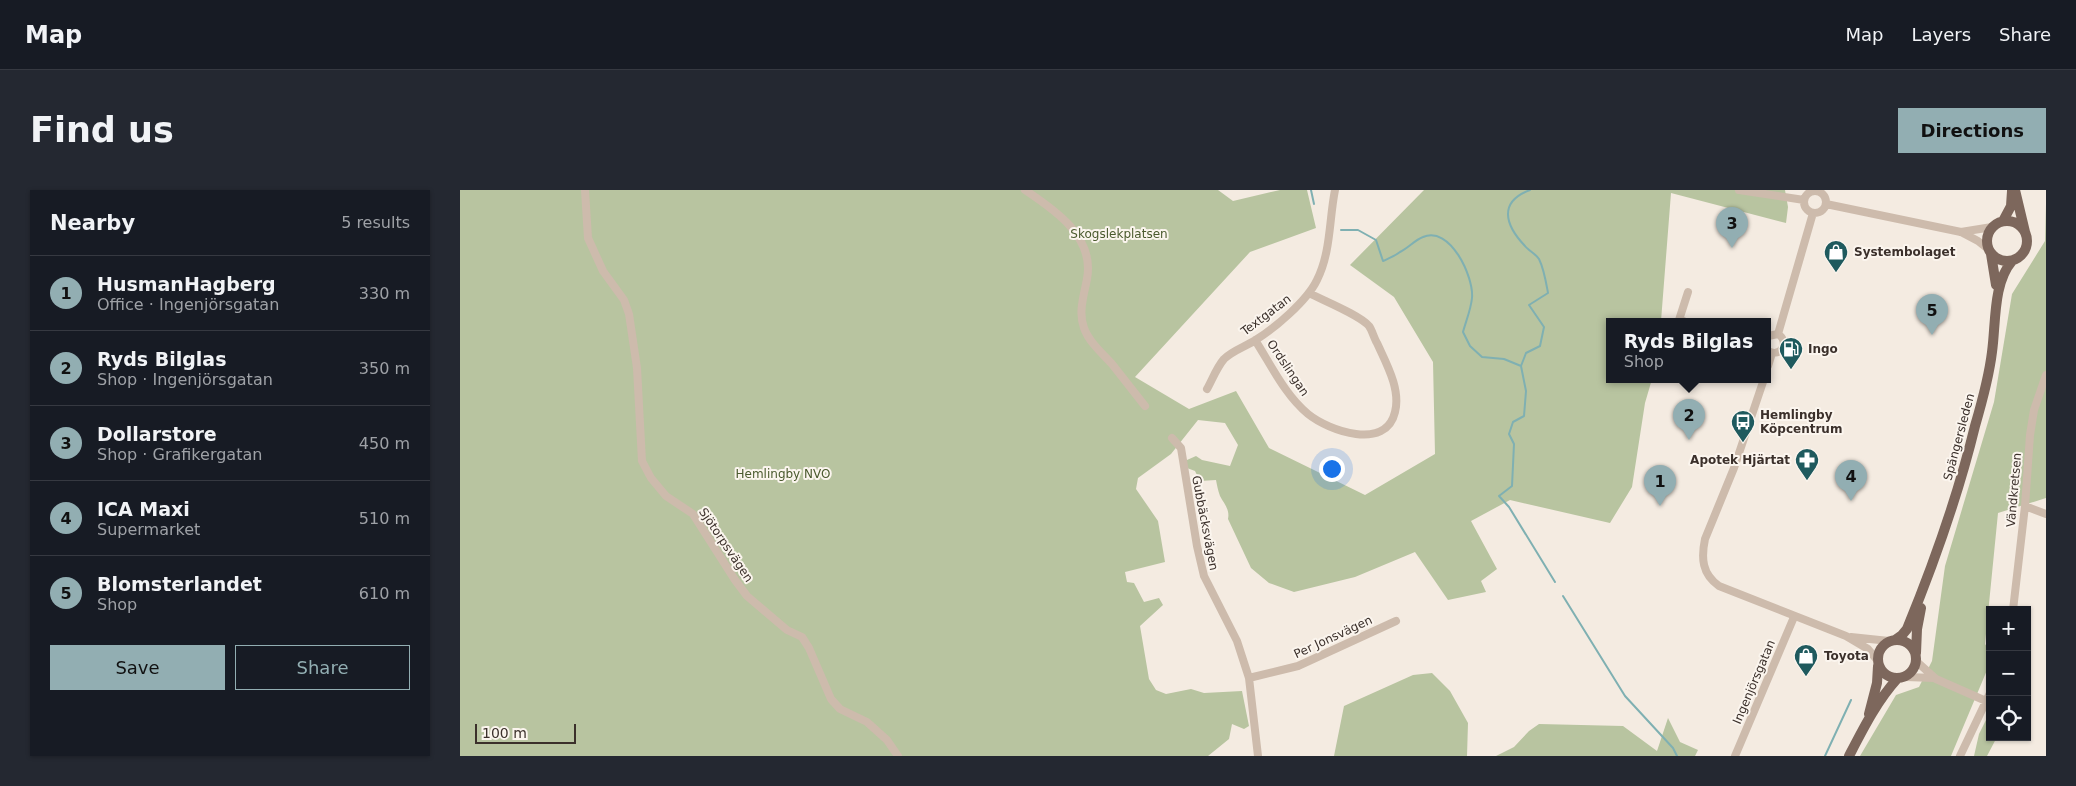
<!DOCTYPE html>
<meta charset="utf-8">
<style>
:root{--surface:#171b24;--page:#242831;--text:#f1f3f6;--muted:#9ea1a6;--line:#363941;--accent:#92aeb2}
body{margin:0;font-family:"DejaVu Sans",sans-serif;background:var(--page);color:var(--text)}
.controls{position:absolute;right:15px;bottom:15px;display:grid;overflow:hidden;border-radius:0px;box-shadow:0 1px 4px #0004}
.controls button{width:45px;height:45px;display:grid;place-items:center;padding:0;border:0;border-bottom:1px solid var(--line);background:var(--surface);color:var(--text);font:25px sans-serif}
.scale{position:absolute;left:15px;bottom:12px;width:101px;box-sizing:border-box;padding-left:5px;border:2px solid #3b302b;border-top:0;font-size:14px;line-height:18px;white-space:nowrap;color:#3b302b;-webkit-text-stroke:4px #fbf5ee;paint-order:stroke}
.you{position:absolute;left:871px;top:278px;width:18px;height:18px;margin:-12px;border:4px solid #fff;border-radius:50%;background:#1a73e8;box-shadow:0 0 0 8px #1a73e833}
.badge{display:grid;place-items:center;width:32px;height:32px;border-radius:50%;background:var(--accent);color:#111;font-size:16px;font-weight:700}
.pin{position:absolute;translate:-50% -41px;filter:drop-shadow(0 1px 2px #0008)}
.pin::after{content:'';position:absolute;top:26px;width:18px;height:15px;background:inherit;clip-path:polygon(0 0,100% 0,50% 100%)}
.popup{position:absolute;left:1146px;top:128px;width:165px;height:65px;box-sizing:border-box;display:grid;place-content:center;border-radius:0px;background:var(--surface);filter:drop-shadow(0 1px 4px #0005);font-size:16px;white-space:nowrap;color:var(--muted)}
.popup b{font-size:19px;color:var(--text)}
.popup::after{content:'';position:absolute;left:50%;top:100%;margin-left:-10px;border:10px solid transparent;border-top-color:var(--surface)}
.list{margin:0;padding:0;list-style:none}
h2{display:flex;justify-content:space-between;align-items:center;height:65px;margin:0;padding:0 20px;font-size:21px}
h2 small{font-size:16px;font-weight:400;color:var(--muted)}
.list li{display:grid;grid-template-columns:32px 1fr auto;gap:15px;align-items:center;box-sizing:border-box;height:75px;padding:0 20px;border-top:1px solid var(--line)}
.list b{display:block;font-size:19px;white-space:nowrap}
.list p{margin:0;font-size:16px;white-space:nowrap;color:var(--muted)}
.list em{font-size:16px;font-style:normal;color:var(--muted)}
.actions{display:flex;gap:10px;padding:15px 20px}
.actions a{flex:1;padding:11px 0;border:1px solid var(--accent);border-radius:0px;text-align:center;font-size:18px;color:var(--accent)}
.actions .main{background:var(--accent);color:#111}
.icon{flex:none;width:28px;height:28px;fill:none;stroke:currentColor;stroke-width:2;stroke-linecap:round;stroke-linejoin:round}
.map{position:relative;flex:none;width:1586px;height:566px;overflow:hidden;border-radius:0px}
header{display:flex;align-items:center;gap:30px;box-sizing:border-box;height:70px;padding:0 25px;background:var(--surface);border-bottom:1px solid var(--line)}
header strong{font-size:24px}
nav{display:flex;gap:28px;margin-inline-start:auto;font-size:18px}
.intro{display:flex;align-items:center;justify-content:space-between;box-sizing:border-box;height:120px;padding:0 30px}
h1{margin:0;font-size:35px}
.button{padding:12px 22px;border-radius:0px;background:var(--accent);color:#111;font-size:18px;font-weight:700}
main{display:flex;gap:30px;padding:0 30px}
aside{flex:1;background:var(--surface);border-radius:0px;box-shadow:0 1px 4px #0004}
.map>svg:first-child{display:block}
.green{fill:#b8c4a0}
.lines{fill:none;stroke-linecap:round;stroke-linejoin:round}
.stream{stroke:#7fb0b2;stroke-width:2}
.minor{stroke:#cdbbac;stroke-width:8}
.major{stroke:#7d675c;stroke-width:10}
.labels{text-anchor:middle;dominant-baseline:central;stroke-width:4;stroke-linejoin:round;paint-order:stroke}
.park-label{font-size:12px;fill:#4a5a2e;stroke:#fbf5ee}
.poi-label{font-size:12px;font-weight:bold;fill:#3b302b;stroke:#fbf5ee;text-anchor:start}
.street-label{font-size:12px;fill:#3b302b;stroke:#fbf5ee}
</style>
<header>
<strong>Map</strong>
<nav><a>Map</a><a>Layers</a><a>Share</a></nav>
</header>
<div class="intro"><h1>Find us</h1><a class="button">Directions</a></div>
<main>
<aside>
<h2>Nearby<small>5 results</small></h2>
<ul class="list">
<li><span class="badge">1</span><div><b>HusmanHagberg</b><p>Office · Ingenjörsgatan</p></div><em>330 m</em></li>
<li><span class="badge">2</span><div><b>Ryds Bilglas</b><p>Shop · Ingenjörsgatan</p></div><em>350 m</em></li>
<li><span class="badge">3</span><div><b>Dollarstore</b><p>Shop · Grafikergatan</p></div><em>450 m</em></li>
<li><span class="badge">4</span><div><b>ICA Maxi</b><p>Supermarket</p></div><em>510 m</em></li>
<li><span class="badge">5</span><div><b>Blomsterlandet</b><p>Shop</p></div><em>610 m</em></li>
</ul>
<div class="actions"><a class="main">Save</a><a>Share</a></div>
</aside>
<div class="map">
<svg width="1586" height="566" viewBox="0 0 1586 566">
<rect width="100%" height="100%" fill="#f4ebe1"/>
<path class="green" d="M 0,0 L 758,0 L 773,11 L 820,0 L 847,0 L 856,38 L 790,62 L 675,187 L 729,219 L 776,201 L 809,258 L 905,305 L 975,264 L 973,172 L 934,107 L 890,75 L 964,0 L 1325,0 L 1328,17 L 1326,33 L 1211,3 L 1201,131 L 1150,131 L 1150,189 L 1192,189 L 1185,213 L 1172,297 L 1150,333 L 1050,310 L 1011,331 L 1037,379 L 1021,391 L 1026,402 L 988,410 L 955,362 L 895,387 L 834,402 L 809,393 L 791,378 L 768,329 C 770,319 764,314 760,306 C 758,301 757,295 756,290 L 740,291 L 735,281 L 727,278 L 727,270 L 736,266 L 742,270 L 770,276 L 778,255 L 765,233 L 738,230 L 711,264 L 678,288 L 676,299 L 698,331 L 705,372 L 665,382 L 667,392 L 674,393 L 684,412 L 699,408 L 703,415 L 680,436 L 689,489 L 696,500 L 706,504 L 731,499 L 744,503 L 782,501 L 789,536 L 784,539 L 772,534 L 769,549 L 748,566 L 0,566 Z
M 1586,14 L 1586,308 L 1538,323 L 1525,454 L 1530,461 L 1530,473 L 1491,566 L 1400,566 L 1436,505 L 1459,497 L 1472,471 L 1485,376 L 1534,212 L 1552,104 L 1585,51 Z
M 972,483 L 990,501 L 1008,533 L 1007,566 L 874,566 L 884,516 L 953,485 Z
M 1530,522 L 1530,547 L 1537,547 L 1527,566 L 1514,566 L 1519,544 Z
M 1208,528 L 1220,552 L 1238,560 L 1235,566 L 1036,566 L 1054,557 L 1069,541 L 1079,534 L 1163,536 L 1197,561 Z"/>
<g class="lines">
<path class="stream" d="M 851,0 L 854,14
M 1070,0 C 1038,12 1045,35 1065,56 C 1069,61 1076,64 1079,69 C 1084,79 1086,92 1088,103 L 1069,115 L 1084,137 L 1080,156 L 1066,163 L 1061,176 L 1066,201 L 1064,226 L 1053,232 L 1049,244 L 1054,254 L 1052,296 L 1039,306 L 1049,317 L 1095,392
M 881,40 L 898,40 L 916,50 L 923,71 C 929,68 935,66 940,62 C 948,58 955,50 963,47 C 990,35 1014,87 1012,108 C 1011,119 1006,131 1003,142 L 1010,156 L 1022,167 L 1044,169 L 1061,176
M 1103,406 L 1165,506 L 1213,558 L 1217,566
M 1365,566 L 1391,510"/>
<path class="minor" d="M 125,0 L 128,48 L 143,81 L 164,110 L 169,124 L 177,178 L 182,271 L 191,288 L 206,306 L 233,324 L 275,390 L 287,406 L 327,440 L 342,447 L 349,458 L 371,509 L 380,519 L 407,532 L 427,550 L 438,566
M 565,0 C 595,20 635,47 627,89 C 624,105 618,122 624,138 C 629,152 642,163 652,174 C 663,188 674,202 685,216
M 1279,0 L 1344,10
M1344 12a11 11 0 1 1 22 0a11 11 0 1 1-22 0Z
M 1366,14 L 1501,42 L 1518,51 L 1528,59
M 1501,42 L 1532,37
M 1223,131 L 1219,130 L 1228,102
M 1318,144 L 1353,23
M 1308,146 L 1318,144 C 1330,152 1321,168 1308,161
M 795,150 C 811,175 825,205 848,224 C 869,241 926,261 935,222 C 941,199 926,173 917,153 C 914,148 912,140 909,136 C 900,125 862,110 849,103
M 1308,176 L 1312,163
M 1304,189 L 1274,278 L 1245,349 C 1241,368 1242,384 1259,396 L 1386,446 L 1408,459 L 1417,470
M 747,199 C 752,190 757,177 764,169 C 772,161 784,157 794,151 C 814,139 847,111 857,90 C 871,62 869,30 875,0
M 712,248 L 721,258 L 737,356 L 744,386 L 777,451 L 789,488 L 798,566
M 1565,316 L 1586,324
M 1553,420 L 1565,316 L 1570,245 L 1574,220 L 1586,185
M 1391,447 L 1429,451
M 1456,471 L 1476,489 L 1526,511
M 1446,487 L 1474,488
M 789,488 L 838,476 L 936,431
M 1275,566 L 1334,427
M 1500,566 L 1530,503"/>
<path class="major" d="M 1555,0 L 1565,42
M 1543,31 L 1551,16 L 1552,1
M1527 51a20 20 0 1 1 40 0a20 20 0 1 1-40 0Z
M 1531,64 L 1536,95
M1418 469a19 19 0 1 1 38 0a19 19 0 1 1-38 0Z
M 1435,450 L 1442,445 L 1447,439 C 1474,373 1498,306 1515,236 C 1522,212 1529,187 1532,162 C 1536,133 1533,93 1552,71
M 1456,463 L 1457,439 L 1461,418
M 1409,524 L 1417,493 L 1418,476
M 1389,566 C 1403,539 1417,511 1437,489"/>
</g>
<defs>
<g id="shop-pin" transform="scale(1.25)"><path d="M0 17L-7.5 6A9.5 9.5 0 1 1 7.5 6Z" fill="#1f5a5e" stroke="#fbf5ee"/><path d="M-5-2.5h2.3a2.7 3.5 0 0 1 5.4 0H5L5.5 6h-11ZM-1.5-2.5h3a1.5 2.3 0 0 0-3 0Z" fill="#fff"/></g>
<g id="fuel-pin" transform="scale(1.25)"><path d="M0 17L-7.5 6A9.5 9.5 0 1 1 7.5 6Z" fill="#1f5a5e" stroke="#fbf5ee"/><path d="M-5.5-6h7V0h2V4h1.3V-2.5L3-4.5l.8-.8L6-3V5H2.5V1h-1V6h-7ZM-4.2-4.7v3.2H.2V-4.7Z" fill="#fff"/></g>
<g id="bus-pin" transform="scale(1.25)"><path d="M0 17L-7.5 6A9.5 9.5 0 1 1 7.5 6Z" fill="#1f5a5e" stroke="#fbf5ee"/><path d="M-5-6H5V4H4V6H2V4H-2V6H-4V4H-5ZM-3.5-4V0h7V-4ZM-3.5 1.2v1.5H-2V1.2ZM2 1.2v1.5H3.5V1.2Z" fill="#fff"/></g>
<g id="pharmacy-pin" transform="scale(1.25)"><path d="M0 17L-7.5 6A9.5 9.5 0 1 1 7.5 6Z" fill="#1f5a5e" stroke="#fbf5ee"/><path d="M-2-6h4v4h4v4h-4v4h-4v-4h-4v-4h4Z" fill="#fff"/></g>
</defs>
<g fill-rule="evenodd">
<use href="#shop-pin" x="1376" y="62"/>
<use href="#fuel-pin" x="1331" y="159"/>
<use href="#bus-pin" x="1283" y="232"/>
<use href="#pharmacy-pin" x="1347" y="270"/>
<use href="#shop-pin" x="1346" y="466"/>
</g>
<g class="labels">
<g class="park-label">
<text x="659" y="44">Skogslekplatsen</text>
<text x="323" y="284">Hemlingby NVO</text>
</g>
<g class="poi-label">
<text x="1394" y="62">Systembolaget</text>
<text x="1348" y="159">Ingo</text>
<text x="1300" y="225">Hemlingby<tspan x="1300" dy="14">Köpcentrum</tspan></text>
<text x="1330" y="270" text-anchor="end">Apotek Hjärtat</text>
<text x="1364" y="466">Toyota</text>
</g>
<g class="street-label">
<text transform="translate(806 125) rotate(-37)">Textgatan</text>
<text transform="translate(828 178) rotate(56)">Ordslingan</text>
<text transform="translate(1499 247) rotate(-75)">Spängersleden</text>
<text transform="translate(1554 300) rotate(-85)">Vändkretsen</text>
<text transform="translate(745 333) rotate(79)">Gubbäcksvägen</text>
<text transform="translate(266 355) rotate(56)">Sjötorpsvägen</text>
<text transform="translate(873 447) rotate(-25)">Per Jonsvägen</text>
<text transform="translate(1294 492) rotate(-67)">Ingenjörsgatan</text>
</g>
</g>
</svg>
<div class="controls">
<button>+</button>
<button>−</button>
<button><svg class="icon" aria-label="locate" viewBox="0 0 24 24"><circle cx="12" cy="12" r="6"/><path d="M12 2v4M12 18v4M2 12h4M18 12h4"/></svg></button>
</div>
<div class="scale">100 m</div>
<div class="you"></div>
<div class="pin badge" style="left:1200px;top:316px">1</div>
<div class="pin badge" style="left:1229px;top:250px">2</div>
<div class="popup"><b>Ryds Bilglas</b>Shop</div>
<div class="pin badge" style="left:1272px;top:58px">3</div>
<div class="pin badge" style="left:1391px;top:311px">4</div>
<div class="pin badge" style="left:1472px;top:145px">5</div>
</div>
</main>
